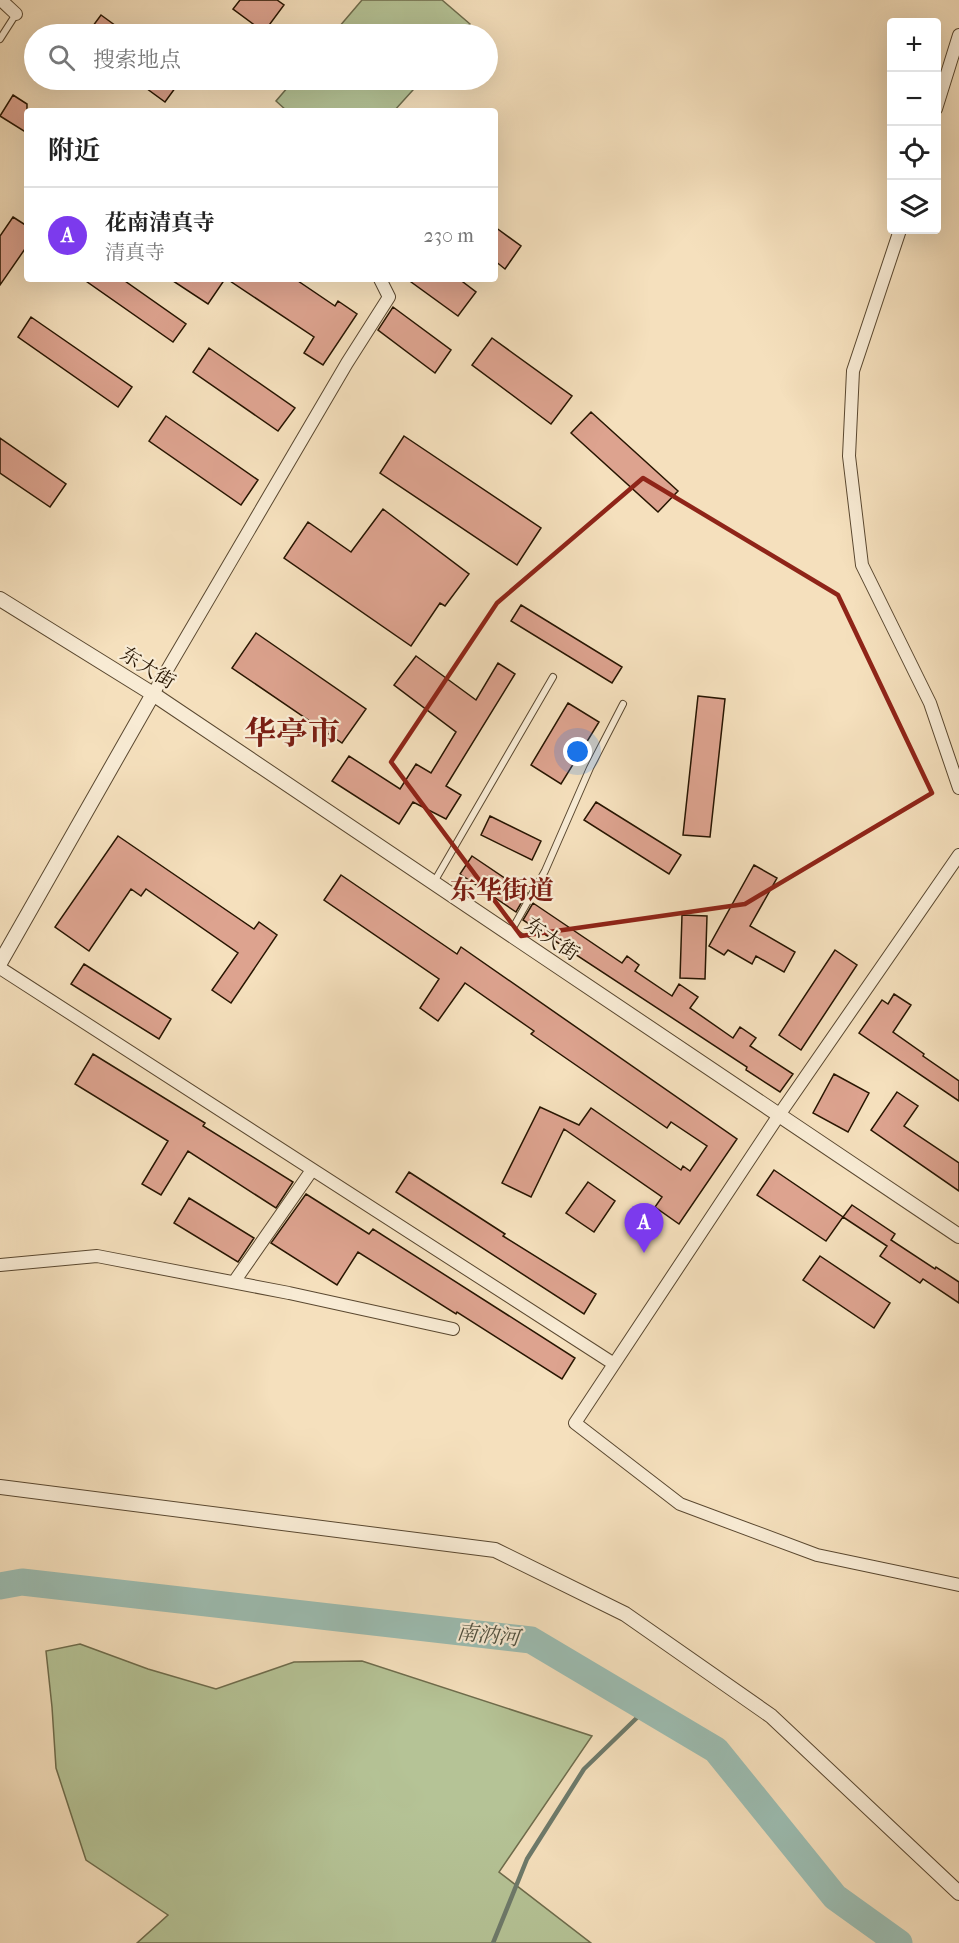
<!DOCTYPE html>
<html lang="zh">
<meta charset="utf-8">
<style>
:root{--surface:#fff;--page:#f2f2f2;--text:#222;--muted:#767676;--line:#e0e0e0;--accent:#7c3aed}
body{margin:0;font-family:"IM FELL French Canon","Noto Serif SC",serif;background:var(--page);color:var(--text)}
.controls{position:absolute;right:18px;top:18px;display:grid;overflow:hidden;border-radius:6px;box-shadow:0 6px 24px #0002}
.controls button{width:54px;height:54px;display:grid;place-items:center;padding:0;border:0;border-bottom:2px solid var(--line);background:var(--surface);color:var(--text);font:30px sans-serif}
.you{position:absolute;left:578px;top:752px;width:21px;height:21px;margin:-15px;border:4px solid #fff;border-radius:50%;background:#1a73e8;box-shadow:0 0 0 9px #1a73e833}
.badge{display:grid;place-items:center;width:39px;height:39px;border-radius:50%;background:var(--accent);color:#fff;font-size:20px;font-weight:700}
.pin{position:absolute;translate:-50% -50px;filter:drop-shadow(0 2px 3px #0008)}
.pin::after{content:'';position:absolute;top:32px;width:21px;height:18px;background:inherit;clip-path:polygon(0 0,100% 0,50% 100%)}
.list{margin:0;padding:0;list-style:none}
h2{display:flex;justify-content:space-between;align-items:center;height:78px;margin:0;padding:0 24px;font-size:26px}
h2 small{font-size:20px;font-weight:400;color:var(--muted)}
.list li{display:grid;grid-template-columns:39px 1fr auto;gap:18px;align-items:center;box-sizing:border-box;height:96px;padding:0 24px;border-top:2px solid var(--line)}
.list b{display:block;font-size:22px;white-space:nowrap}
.list p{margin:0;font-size:20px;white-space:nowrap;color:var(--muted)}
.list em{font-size:20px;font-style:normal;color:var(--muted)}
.icon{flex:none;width:33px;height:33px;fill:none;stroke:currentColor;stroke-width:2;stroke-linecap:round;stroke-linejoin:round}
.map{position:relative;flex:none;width:959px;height:1943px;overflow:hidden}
.search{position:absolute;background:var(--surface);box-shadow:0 6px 24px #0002;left:24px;top:24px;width:474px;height:66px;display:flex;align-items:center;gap:15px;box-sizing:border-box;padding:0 21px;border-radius:33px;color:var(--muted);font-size:22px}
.panel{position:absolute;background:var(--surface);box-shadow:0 6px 24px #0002;left:24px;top:108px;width:474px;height:174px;border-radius:6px}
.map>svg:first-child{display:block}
.green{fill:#b5c396;stroke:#6e6c4c;stroke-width:1.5}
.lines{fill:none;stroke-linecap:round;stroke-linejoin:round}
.stream{stroke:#6d7a6b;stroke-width:4.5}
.river{stroke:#9cbdb2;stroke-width:27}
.building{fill:#dda38f;stroke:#271501;stroke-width:1.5}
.service-casing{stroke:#5a4830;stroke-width:8}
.minor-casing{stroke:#5a4830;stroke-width:14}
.tertiary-casing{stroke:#5a4830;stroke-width:16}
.service{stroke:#f8ebd4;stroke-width:6}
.minor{stroke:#f8ebd4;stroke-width:12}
.tertiary{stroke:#f8ebd4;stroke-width:14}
.marked{fill:none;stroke:#8f2418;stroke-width:4.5;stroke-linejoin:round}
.labels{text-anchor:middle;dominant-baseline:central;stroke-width:4.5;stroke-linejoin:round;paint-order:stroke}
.street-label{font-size:20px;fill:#271501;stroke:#f8ebd4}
.water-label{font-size:21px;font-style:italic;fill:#50503f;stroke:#f8ebd4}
.district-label{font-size:26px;font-weight:bold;fill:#7a1f14;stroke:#f8ebd4}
.town-label{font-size:32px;font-weight:bold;fill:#7a1f14;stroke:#f8ebd4}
</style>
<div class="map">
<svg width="959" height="1943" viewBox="0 0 959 1943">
<rect width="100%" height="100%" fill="#f5e0bd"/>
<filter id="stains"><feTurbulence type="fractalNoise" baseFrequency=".00333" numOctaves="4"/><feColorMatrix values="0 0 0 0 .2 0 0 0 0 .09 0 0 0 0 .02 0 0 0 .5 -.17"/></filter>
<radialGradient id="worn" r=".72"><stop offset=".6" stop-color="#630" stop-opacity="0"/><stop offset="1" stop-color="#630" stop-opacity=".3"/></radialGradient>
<path class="green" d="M 362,0 L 442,0 L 470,24 L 460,34 L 333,34 Z
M 294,80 L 422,80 L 394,111 L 287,111 L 276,101 Z
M 80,1644 L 148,1669 L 216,1689 L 294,1662 L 362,1661 L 592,1736 L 499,1872 L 591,1943 L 137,1943 L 168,1915 L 86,1860 L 56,1768 L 52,1707 L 46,1651 Z"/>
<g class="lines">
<path class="stream" d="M 493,1943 L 527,1859 L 584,1769 L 646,1709"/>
<path class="river" d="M 0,1586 L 22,1582 L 531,1640 L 716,1750 L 835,1897 L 899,1943"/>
</g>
<path class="building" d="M 240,0 L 277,0 L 284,5 L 264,32 L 233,9 Z
M 101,15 L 127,34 L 87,34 Z
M 135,80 L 181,80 L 165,102 Z
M 13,95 L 27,104 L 27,133 L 0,116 Z
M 13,217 L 27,226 L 27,246 L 0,285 L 0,236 Z
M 495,227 L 521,246 L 505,269 L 495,261 Z
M 83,279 L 122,279 L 186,324 L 173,342 Z
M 170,279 L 225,279 L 208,304 Z
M 227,279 L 295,279 L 335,306 L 338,301 L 357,314 L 323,365 L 304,353 L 314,337 Z
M 407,279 L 459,279 L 476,292 L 458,316 Z
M 393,307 L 451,350 L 435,373 L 378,330 Z
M 31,317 L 132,387 L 118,407 L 18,337 Z
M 492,338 L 572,396 L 551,424 L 472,365 Z
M 209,348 L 295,408 L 278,431 L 193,372 Z
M 591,412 L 678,491 L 658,512 L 571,433 Z
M 166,416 L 258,480 L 241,505 L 149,441 Z
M 404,436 L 541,528 L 517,565 L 380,473 Z
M 0,438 L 66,484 L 50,507 L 0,473 Z
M 383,509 L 469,574 L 445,606 L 440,603 L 411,646 L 284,558 L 308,522 L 351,552 Z
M 521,605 L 622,667 L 612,683 L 511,621 Z
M 256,633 L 366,709 L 342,743 L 232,668 Z
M 416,656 L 476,700 L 498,663 L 515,674 L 446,786 L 461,795 L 446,819 L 413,802 L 399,824 L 332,781 L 349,756 L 400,789 L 416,764 L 431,773 L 456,732 L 394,685 Z
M 698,696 L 725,699 L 710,837 L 683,835 Z
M 568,703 L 599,722 L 561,784 L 531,765 Z
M 596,802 L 681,855 L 669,874 L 584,820 Z
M 490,816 L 541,841 L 532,860 L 481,835 Z
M 118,836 L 254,929 L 259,922 L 277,935 L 231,1003 L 212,990 L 238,953 L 146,889 L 141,896 L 131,889 L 89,951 L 55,927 Z
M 472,856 L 527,893 L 516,912 L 460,874 Z
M 754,865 L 777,878 L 750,926 L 795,952 L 784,972 L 756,956 L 752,964 L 728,950 L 724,955 L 709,946 Z
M 341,875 L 457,954 L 461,947 L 737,1139 L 679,1224 L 655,1207 L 662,1197 L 564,1129 L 531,1197 L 502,1183 L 540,1107 L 579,1125 L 591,1108 L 681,1170 L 683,1166 L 690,1171 L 707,1146 L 671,1122 L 667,1128 L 531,1034 L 534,1031 L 465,983 L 438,1021 L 420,1008 L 439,979 L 324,900 Z
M 533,903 L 622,963 L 627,956 L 639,965 L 635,971 L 672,996 L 679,984 L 698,997 L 690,1008 L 733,1038 L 740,1027 L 756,1038 L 750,1046 L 793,1074 L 780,1092 L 746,1070 L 747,1067 L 523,920 Z
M 682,915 L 707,916 L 705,979 L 680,978 Z
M 835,950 L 857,965 L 801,1050 L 779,1035 Z
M 84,964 L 171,1019 L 159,1039 L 71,984 Z
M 894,994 L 911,1005 L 893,1032 L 924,1054 L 923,1056 L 959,1081 L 959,1101 L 859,1033 L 882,1000 L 888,1004 Z
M 93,1054 L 205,1123 L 203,1126 L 293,1182 L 276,1208 L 188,1151 L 161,1195 L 142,1184 L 168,1141 L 75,1084 Z
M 834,1074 L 869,1093 L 848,1132 L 813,1113 Z
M 897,1092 L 918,1106 L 904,1126 L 959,1163 L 959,1191 L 871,1130 Z
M 774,1170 L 843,1217 L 826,1241 L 757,1195 Z
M 409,1172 L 505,1234 L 503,1236 L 596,1294 L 584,1314 L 396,1192 Z
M 588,1182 L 615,1201 L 594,1232 L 566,1213 Z
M 306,1194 L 369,1234 L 373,1229 L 575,1358 L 562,1379 L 457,1312 L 456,1314 L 358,1252 L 337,1285 L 271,1243 Z
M 189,1198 L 254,1238 L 238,1262 L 174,1223 Z
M 852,1205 L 895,1234 L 891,1240 L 935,1269 L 936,1267 L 959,1282 L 959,1303 L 923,1279 L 920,1283 L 880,1256 L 887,1246 L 843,1217 Z
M 820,1256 L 890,1303 L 874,1328 L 803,1280 Z"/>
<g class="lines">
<g class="service-casing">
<path id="service" d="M 0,39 L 16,14
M 434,882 L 553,677
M 510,933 L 545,871 L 590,768 L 623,704"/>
</g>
<g class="minor-casing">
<path id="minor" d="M 1,0 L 16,14
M 936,109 L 959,35
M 900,230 L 853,371 L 849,456 L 862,565 L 930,703 L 959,788
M 153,694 L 347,363 L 389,297 L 380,279
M 959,855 L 779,1115 L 575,1423 L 680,1504 L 817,1555 L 959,1585
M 0,968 L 614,1364
M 0,1265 L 97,1256 L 289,1293 L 453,1329
M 234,1282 L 312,1170"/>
</g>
<g class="tertiary-casing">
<path id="tertiary" d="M 0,599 L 153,694 L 959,1236
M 0,963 L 153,694
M 0,1487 L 495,1550 L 625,1614 L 771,1716 L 959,1893"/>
</g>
<use href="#service" class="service"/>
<use href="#minor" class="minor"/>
<use href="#tertiary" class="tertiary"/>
</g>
<path class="marked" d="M 643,478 L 838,595 L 932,793 L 745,904 L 521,936 L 391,762 L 497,603 Z"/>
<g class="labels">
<g class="street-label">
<text transform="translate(148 668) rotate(32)">东大街</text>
<text transform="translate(552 939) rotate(34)">东大街</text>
</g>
<g class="water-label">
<text transform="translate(488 1635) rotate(6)">南汭河</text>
</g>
<g class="district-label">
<text x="502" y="890">东华街道</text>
</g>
<g class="town-label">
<text x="292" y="733">华亭市</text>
</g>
</g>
<rect width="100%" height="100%" filter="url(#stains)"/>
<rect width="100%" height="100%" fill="url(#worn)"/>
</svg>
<div class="controls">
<button>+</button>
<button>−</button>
<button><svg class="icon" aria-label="locate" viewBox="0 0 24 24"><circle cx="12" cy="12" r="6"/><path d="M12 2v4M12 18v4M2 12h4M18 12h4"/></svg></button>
<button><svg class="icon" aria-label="layers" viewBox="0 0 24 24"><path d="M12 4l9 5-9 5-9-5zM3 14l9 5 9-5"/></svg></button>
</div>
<div class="you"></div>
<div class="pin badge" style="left:644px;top:1253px">A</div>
<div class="search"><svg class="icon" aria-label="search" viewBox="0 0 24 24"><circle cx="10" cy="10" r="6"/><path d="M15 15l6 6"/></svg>搜索地点</div>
<section class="panel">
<h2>附近<small></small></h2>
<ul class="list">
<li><span class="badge">A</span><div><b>花南清真寺</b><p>清真寺</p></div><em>230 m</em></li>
</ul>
</section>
</div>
